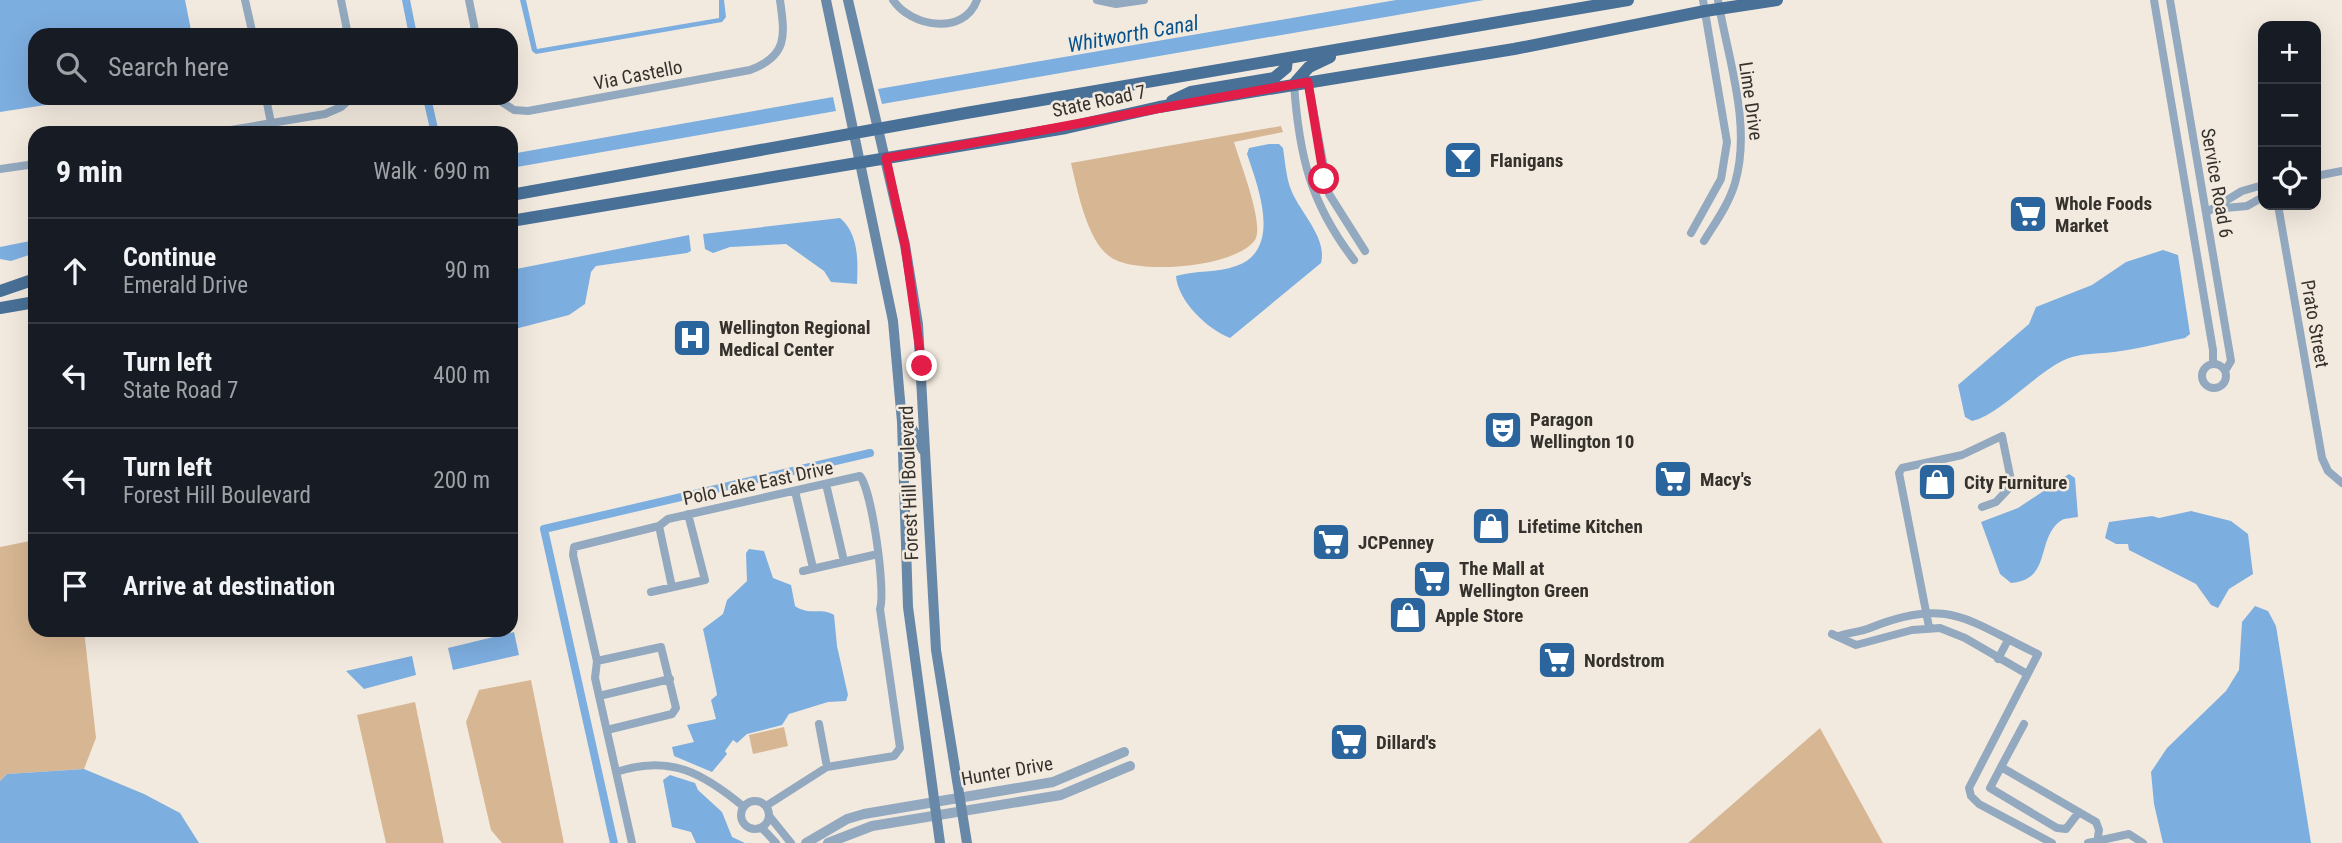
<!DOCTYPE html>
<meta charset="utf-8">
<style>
:root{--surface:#171b24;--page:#242831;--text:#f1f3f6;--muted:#9ea1a6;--line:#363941}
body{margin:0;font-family:"Roboto Condensed",sans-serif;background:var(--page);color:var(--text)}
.controls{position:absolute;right:21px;top:21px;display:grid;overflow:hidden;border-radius:14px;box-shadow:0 7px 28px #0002}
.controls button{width:63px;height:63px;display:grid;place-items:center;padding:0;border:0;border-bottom:2px solid var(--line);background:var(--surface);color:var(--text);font:35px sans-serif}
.stop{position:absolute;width:21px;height:21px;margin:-16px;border:5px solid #e11d48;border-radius:50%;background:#fff}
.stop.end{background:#e11d48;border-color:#fff;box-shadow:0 2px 7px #0008}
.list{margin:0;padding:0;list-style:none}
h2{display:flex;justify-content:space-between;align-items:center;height:91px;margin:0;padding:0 28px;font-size:30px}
h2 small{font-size:23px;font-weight:400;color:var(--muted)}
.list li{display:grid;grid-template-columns:46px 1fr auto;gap:21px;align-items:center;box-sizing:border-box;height:105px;padding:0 28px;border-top:2px solid var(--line)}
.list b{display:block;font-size:26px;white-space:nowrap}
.list p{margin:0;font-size:23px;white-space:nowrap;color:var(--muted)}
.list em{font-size:23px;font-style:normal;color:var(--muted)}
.icon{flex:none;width:38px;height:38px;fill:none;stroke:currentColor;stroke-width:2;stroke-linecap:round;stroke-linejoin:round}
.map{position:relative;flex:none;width:2342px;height:843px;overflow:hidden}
.search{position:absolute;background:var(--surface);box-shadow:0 7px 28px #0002;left:28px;top:28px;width:490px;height:77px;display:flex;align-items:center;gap:18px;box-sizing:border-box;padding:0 24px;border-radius:21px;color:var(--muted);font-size:26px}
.panel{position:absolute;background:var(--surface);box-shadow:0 7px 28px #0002;left:28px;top:126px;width:490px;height:511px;border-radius:21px}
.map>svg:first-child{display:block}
.green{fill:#d7b793}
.water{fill:#7daee0}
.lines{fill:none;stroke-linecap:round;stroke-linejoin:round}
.canal{stroke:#7daee0;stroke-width:8}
.minor{stroke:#93a9bf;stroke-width:8}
.tertiary{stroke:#93a9bf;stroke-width:10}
.secondary{stroke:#6888a8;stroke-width:10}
.primary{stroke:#497097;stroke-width:12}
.route{stroke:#e11d48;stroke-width:9}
.labels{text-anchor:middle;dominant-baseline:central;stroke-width:5;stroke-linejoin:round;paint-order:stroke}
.street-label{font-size:19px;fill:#35312d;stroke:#f3eadf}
.poi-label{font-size:19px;font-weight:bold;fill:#35312d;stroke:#f3eadf;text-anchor:start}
.water-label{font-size:21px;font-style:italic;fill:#05528f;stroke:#f3eadf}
</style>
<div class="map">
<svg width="2342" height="843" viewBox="0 0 2342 843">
<rect width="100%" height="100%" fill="#f3eadf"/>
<path class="green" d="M 1281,126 L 1283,132 L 1234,142 C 1239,160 1265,225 1255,240 C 1236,268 1133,276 1109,256 C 1087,240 1077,189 1071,163 Z
M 35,540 L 35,630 L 84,630 L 96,738 L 84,769 L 7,774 L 0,781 L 0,547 Z
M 531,680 L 564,843 L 502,843 L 491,830 L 466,722 L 479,690 Z
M 415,702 L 444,843 L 386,843 L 357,715 Z
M 784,727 L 788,746 L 753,754 L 749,735 Z
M 1820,728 L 1883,843 L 1688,843 Z"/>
<path class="water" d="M 0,0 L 185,0 L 192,35 L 35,35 L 35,98 L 91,98 L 0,112 Z
M 520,0 L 526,0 L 537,49 L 719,18 L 719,0 L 724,0 L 726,17 L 722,22 L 536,54 L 532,51 Z
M 1396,0 L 1484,0 L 882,104 L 878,89 Z
M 833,97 L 836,111 L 511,168 L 511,154 Z
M 1269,144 L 1279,144 L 1283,148 C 1285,161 1286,175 1290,187 C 1298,211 1328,237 1321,263 L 1230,338 C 1207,329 1178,301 1176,276 C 1196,270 1217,273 1236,266 C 1283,250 1258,187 1247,154 L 1249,148 Z
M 840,218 C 859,234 858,261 857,284 L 831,282 L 824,271 L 786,244 L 730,247 L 713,253 L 705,249 L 703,234 Z
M 689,235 L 691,251 L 687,253 L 596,266 L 591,272 L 585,304 L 569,315 L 511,330 L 511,270 Z
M 35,240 L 35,253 L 11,261 L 0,259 L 0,247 Z
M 2163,250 L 2178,255 L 2190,334 L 2185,338 C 2158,343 2131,351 2104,353 C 2089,354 2076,354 2062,361 C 2034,375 1998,416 1972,421 L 1965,417 L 1958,385 L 2029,324 L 2036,307 L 2092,285 L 2126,262 Z
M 2069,474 L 2075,478 L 2078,517 C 2073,518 2066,518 2062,520 C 2035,537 2053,580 2011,583 L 2000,574 L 1981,522 L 2018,508 Z
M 2191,511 L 2231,521 L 2248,534 L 2253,574 L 2229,589 L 2218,608 L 2211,605 L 2196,584 L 2129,550 L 2128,544 L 2116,544 L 2105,538 L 2109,522 L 2152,516 L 2159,518 Z
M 749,549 L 764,551 L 773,578 L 791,585 L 795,606 C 809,616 822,607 834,615 L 837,646 L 848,695 L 846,701 L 828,702 L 789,714 L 782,725 L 747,734 L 737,743 L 733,740 L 725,751 L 727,754 L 712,772 L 674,756 L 672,747 L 694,742 L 687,725 L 716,719 L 711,700 L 717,695 L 716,689 L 703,629 L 723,614 L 727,600 L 747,581 L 746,553 Z
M 2255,606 L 2268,611 L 2276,626 L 2311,843 L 2163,843 L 2154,804 L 2151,772 L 2167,748 L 2226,691 L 2239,670 L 2242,622 Z
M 514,632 L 519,655 L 453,670 L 448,648 Z
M 412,656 L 416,675 L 364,689 L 346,671 Z
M 84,769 L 144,794 L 180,813 L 199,843 L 0,843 L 0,781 L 7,774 Z
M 670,775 L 695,783 L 698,790 L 722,812 L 732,837 L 745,843 L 696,843 L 691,832 L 672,827 L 663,780 Z"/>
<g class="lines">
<path class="canal" d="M 406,0 L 413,35
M 427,98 L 435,133
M 33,332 L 35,340
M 614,843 L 544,529 L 870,453"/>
<path class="minor" d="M 245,0 L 253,35
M 341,0 L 348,35
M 469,0 L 476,35
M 893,0 C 911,27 964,36 977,0
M 1097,0 L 1116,4 L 1144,0
M 2154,0 L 2213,350 L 2213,364
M 2170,0 L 2231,361 L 2225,371
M 1308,82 L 1329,194 L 1365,251
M 1294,84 C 1299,155 1310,203 1354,260
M 266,98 L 271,123
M 496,98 L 514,110 L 528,111 L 750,70 C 788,56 785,36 780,0
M 213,133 L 325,114 L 341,107 L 351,98
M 0,169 L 35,164
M 2316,176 L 2342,171
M 2278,205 L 2322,458 L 2328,471 L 2342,483
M 2214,209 L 2247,206 L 2263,197
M 2207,212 L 2242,191 L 2263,185
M 1691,233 L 1721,179 L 1727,142 L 1703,0
M 1704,241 C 1715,223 1729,204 1735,183 C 1752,125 1728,59 1718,0
M2202 376a12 12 0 1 1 24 0a12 12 0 1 1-24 0Z
M 826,484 L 844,561
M 795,491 L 813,568
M 659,526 L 672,587
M 803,571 L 878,554
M 651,592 L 705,580 L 688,514
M 1929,627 L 1899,473 L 1902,468 L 1962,455 L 2002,436 L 2012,485 L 1996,502 L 1982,507
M 1832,634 L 1856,645 L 1912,630 L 1940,628 L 1965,638 L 2027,674
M 1839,636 C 1850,632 1860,632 1870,628 C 1949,596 1968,621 2038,654 L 1969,788 L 1971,796 L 1979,804 L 2052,843
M 1998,659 L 2008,640
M 597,661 L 661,647 L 676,708 L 672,714 L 607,730
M 599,696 L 670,679
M 819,724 L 827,767
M 2024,724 L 2001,767 L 2096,822 L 2099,830 L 2097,843
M 2001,767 L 1990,788 L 2057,828 L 2066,829 L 2079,812
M 616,772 C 670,754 703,773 744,807
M741 815a14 14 0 1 1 28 0a14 14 0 1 1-28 0Z
M 770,817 L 791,843
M 762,828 L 776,843
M 632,843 L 595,678 L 597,661 L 573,555 L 574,547 L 659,526 L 668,519 L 860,476 C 872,491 886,591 880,609 L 900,748 L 894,756 L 827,767 L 766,806
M 2088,843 L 2129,834 L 2143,843"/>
<path class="tertiary" d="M 806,843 L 847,819 L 864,814 L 1053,782 L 1124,752
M 828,843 L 872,826 L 1061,795 L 1130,766"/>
<path class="secondary" d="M 826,0 L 893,321 L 902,422 L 908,607 L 940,843
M 848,0 L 905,245 L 918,324 L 936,650 L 967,843
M 902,422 L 911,426 L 923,450"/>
<path class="primary" d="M 1294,84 L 1309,67 L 1330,57
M 1172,101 L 1191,92 L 1274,78 L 1286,68 L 1287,59
M 511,195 L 966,113 L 1628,0
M 511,221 L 1066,128 L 1159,107 L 1514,49 L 1705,11 L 1777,0
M 0,291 L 35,279
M 0,308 L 35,302"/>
</g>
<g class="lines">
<path class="route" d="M 922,366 L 905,245 L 886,158 C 1027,135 1167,105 1308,82 L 1324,179"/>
</g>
<defs>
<g id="bar-square" transform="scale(2.0125)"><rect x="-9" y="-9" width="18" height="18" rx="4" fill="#2b659d" stroke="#f3eadf"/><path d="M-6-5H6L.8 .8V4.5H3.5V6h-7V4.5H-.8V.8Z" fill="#fff"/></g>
<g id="supermarket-square" transform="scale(2.0125)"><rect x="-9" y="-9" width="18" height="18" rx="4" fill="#2b659d" stroke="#f3eadf"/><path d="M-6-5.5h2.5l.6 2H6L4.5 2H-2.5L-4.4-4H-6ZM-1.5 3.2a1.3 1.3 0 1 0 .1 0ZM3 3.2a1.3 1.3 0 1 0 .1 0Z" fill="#fff"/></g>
<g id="hospital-square" transform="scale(2.0125)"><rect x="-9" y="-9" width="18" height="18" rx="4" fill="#2b659d" stroke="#f3eadf"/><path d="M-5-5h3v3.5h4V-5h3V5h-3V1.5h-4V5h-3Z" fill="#fff"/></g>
<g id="theatre-square" transform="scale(2.0125)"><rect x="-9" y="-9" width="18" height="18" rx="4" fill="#2b659d" stroke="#f3eadf"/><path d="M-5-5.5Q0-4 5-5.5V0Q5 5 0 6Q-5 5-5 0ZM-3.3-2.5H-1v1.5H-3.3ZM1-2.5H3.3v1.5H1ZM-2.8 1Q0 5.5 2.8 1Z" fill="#fff"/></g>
<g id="shop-square" transform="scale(2.0125)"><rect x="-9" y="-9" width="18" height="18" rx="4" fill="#2b659d" stroke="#f3eadf"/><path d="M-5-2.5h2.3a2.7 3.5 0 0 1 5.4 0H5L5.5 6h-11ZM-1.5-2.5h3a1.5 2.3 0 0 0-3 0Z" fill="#fff"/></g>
</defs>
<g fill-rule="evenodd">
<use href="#bar-square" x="1463" y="160"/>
<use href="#supermarket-square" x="2028" y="214"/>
<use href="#hospital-square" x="692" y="338"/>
<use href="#theatre-square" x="1503" y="430"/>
<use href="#supermarket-square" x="1673" y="479"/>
<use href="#shop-square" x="1937" y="482"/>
<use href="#shop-square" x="1491" y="526"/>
<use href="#supermarket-square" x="1331" y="542"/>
<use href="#supermarket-square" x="1432" y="579"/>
<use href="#shop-square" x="1408" y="615"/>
<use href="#supermarket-square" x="1557" y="660"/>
<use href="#supermarket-square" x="1349" y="742"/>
</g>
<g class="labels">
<g class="street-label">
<text transform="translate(638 75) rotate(-11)">Via Castello</text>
<text transform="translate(1099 101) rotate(-12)">State Road 7</text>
<text transform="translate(1751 101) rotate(82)">Lime Drive</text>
<text transform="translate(2217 183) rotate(80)">Service Road 6</text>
<text transform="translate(2315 324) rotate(80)">Prato Street</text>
<text transform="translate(758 483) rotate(-12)">Polo Lake East Drive</text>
<text transform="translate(909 483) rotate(-92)">Forest Hill Boulevard</text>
<text transform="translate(1007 771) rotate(-10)">Hunter Drive</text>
</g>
<g class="poi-label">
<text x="1490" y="160">Flanigans</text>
<text x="2055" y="203">Whole Foods<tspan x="2055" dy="22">Market</tspan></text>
<text x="719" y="327">Wellington Regional<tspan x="719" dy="22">Medical Center</tspan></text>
<text x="1530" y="419">Paragon<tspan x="1530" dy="22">Wellington 10</tspan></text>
<text x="1700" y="479">Macy's</text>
<text x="1964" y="482">City Furniture</text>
<text x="1518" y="526">Lifetime Kitchen</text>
<text x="1358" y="542">JCPenney</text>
<text x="1459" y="568">The Mall at<tspan x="1459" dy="22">Wellington Green</tspan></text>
<text x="1435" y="615">Apple Store</text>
<text x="1584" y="660">Nordstrom</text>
<text x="1376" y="742">Dillard's</text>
</g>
<g class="water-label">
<text transform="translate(1133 34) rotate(-10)">Whitworth Canal</text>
</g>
</g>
</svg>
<div class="controls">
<button>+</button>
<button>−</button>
<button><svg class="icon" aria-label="locate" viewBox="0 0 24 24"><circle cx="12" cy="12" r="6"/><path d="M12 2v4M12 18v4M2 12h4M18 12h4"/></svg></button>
</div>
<div class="stop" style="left:1324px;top:179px"></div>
<div class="stop end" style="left:922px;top:366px"></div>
<div class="search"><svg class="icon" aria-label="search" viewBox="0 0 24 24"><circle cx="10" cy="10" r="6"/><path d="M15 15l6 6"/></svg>Search here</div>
<section class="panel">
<h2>9 min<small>Walk · 690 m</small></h2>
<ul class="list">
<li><svg class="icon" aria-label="ahead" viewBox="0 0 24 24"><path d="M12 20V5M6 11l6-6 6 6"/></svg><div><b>Continue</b><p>Emerald Drive</p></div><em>90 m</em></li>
<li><svg class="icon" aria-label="left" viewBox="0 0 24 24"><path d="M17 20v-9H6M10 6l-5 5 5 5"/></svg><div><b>Turn left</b><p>State Road 7</p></div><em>400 m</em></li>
<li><svg class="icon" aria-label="left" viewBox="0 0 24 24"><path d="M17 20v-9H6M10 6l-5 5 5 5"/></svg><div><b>Turn left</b><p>Forest Hill Boulevard</p></div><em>200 m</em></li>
<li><svg class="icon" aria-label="arrive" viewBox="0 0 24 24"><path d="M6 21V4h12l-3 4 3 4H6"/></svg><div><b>Arrive at destination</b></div></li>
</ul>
</section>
</div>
